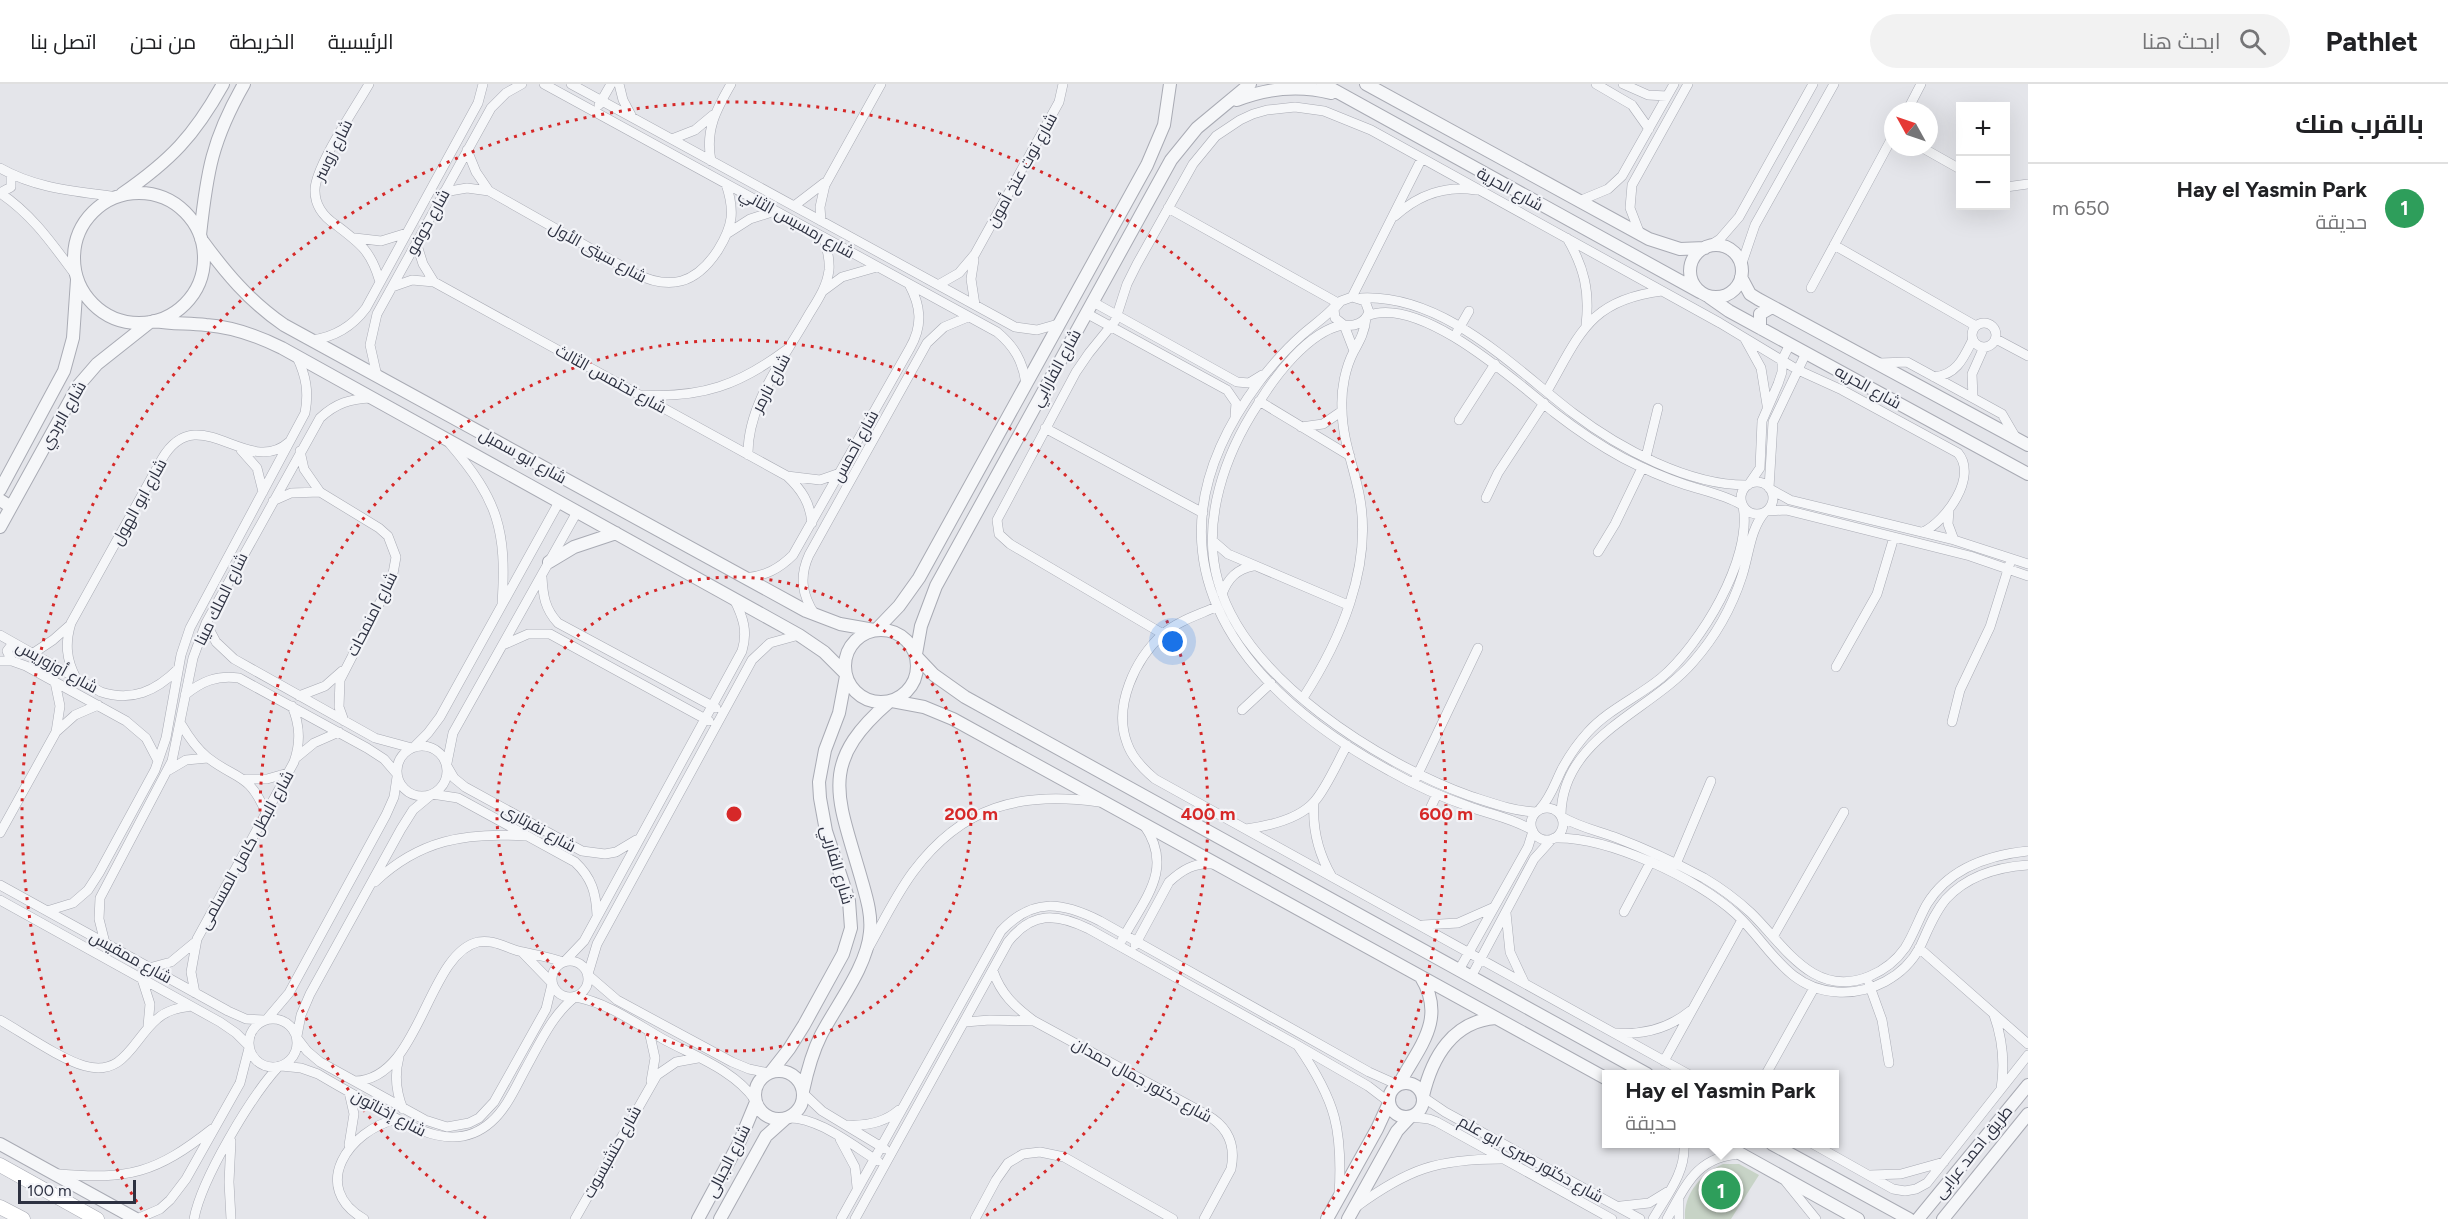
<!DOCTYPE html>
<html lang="ar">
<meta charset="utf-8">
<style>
:root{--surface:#fff;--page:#f2f2f2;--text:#202124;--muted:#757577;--line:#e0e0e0;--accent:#c25658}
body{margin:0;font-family:Figtree,Cairo,sans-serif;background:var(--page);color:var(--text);direction:rtl}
.controls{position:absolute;right:18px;top:18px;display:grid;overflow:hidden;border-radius:0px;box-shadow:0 6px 24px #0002}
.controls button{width:54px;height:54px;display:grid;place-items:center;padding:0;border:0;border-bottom:2px solid var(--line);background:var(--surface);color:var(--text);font:30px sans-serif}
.compass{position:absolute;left:1884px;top:18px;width:54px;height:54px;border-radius:50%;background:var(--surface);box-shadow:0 6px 24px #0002;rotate:310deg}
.scale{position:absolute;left:18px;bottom:15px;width:118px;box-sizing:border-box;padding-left:6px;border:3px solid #2d3141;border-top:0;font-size:16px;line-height:21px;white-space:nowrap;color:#2d3141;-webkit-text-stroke:4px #f3f4f8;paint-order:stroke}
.you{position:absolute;left:1173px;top:558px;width:21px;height:21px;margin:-15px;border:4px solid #fff;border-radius:50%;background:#1a73e8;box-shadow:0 0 0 9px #1a73e833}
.badge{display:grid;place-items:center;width:39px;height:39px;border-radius:50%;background:var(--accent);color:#fff;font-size:20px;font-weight:700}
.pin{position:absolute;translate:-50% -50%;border:3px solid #fff;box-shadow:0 2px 6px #0006}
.popup{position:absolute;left:1602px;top:986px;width:237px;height:78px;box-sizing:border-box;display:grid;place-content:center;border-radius:0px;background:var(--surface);filter:drop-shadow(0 2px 4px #0005);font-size:20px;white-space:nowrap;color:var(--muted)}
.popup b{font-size:22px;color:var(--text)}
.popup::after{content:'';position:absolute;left:50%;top:100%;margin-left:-12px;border:12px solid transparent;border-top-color:var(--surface)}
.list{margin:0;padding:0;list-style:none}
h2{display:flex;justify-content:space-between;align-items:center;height:78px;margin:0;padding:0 24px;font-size:26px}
h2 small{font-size:20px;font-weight:400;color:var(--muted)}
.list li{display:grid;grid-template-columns:39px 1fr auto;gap:18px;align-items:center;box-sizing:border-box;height:90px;padding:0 24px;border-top:2px solid var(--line)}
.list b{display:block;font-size:22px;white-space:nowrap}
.list p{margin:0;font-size:20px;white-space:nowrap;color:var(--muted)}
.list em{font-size:20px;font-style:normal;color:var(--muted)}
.icon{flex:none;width:33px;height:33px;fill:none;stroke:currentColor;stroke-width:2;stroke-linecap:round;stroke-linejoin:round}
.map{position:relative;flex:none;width:2028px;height:1135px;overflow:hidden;direction:ltr}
header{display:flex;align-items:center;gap:36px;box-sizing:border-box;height:84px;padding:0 30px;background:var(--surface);border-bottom:2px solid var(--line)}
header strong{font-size:28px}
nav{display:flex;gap:33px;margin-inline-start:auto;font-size:21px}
.search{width:420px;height:54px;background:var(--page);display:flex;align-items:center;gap:15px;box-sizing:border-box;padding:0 21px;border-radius:33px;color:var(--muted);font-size:22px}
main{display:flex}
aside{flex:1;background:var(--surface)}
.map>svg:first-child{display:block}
.green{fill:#c7d3c6}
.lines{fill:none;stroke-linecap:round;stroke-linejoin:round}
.minor-casing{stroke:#a9abb4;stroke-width:10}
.tertiary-casing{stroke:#a9abb4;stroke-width:14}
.secondary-casing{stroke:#a9abb4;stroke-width:15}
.minor{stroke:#f6f7f9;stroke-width:9}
.tertiary{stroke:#f6f7f9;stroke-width:12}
.secondary{stroke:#fff;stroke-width:14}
.ring{fill:none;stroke:#d62828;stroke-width:3;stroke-dasharray:3 6}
.labels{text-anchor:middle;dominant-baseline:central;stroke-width:4.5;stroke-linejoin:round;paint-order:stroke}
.street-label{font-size:16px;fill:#2d3141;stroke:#f3f4f8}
.centre{fill:#d62828;stroke:#f3f4f8;stroke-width:3}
.ring-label{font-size:18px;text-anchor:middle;font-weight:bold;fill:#d62828;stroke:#f3f4f8;stroke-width:4.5;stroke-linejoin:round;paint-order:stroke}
</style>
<header>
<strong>Pathlet</strong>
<div class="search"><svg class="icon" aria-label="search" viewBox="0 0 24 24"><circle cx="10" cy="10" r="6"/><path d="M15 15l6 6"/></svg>ابحث هنا</div>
<nav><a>الرئيسية</a><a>الخريطة</a><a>من نحن</a><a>اتصل بنا</a></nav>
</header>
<main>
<aside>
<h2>بالقرب منك<small></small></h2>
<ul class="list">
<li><span class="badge" style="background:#2e9e5b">1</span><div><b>Hay el Yasmin Park</b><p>حديقة</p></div><em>650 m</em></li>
</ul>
</aside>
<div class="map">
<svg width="2028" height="1135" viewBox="0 0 2028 1135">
<rect width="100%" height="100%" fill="#e4e5ea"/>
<path class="green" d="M 1723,1080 L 1739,1080 L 1759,1091 L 1731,1135 L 1685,1135 C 1683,1110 1701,1090 1723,1080 Z"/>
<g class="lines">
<g class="minor-casing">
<path id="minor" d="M 369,0 C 356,23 314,84 315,107 C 315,122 324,133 336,141 C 361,160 371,167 380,198
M 544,0 L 997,248 C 1014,262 1023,277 1026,300
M 571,0 L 1015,243 L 1037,246 L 1058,240
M 619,0 L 623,16 L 631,31
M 1596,0 L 1632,21 L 1649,45
M 1623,0 L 1648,11 L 1667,12
M 599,21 L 611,0
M 1907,27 L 1921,0
M 672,55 L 695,46 L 713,31
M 1921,63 L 1960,85
M 467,66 L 476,88 L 489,107
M 711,77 C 705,46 716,26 731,0
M 0,84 C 37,105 76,107 117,113
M 2006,103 L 2028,100
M 444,108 L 467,104 L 489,107 L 634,189 C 670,207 696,200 718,166 C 733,142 735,127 726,100
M 0,109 C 33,131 53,161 77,193
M 0,109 L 11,103 L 11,91
M 1579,117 L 1608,105 L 1622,92 L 1674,0
M 794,122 L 824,99
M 1168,124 L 1338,219
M 1395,132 C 1418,111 1446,101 1476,106
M 821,137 L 820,123 L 825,101 L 881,0
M 728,149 L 750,135 L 775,127
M 1640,150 L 1630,124 L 1632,101 L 1688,0
M 355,154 L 381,157 L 407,149
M 1567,154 C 1584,183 1590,207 1586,241
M 416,158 L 423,180 L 434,198
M 1834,161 L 1976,242
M 1709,162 L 1720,155 L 1739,133 L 1813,0
M 974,176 L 971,195 L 975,221
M 1741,182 L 1755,141 L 1834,0
M 938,201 L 959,189 L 975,170 L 1059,18 L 1063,0
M 392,203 L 412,196 L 434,198 L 787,392 C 802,406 810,419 812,439
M 1811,204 L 1893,52
M 823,207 L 842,193 L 877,183
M 1352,213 L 1422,74
M 1352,213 L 1365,217 L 1369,228 C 1365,239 1354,243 1344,241 L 1335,234 L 1334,225 L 1341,217 Z
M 1361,214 C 1444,210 1513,283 1573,329 C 1619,364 1689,402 1748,401
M 1093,218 L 1237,298 L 1249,299 L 1262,291
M 1336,221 C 1326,233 1313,241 1302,251 C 1286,265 1272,281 1259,298 C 1133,467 1231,600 1390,687 C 1416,702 1444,714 1473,724 C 1493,731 1514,735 1532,746
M 1086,229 L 1227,306 L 1236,319 L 1235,332
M 1367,232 C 1420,210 1516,298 1555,329 C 1577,346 1599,361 1623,374 C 1644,385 1665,394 1686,401 C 1705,407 1725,411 1742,421
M1972 251a12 12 0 1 1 24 0a12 12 0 1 1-24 0Z
M 1342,241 C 1308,248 1275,292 1258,320 C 1225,370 1201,437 1218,497 C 1244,595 1381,680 1470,712 C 1492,719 1513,727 1536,728
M 1344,241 L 1354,267
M 1457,248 L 1469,227
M 1745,255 L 1761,284 L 1767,321
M 1996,255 L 2028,272
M 312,256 C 335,253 352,243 366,224 L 478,19 L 483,0
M 1880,279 L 1907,278 L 1973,314 L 2002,330 L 2016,354
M 377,292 L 370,261 L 377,230 L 491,24 L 506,9 L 522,0
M 1934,293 C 1957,291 1964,273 1973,255
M 1547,307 C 1580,250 1589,216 1662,207
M 643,311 C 702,314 739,301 786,266
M 1973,314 L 1972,290 L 1984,263
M 1259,317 L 1350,372
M 1459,336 L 1495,280
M 1301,343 L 1323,340 L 1342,327
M 1045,344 L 1203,429
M 450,360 C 498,416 507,446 502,520
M 241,366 L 257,384 L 263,408
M 300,367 L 304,385 L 320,408 L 379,444 L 388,452 L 396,473 L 392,495 L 340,596 L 339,623 L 344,637
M 748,371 C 747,321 784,274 808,232 C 817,217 827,203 829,186 C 830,175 827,164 824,154
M 1646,373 L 1658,324
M 787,392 L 820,396 L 840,389
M1741 414a16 16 0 1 1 32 0a16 16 0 1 1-32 0Z
M 1749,400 L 1760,384 L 1762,337 L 1778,300 L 1782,288 L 1782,276 L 1790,260
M 1769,404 L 1773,338 L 1806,269
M 1770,405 L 1790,416 L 1954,456 L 2028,480
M 1486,414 L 1498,389 L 1544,319
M 273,417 L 291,409 L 320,408
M 1949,426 L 1948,440 L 1954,456
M 1767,427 L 1786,426 L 1970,472 L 2028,492
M 1213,457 L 1228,470 L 1348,521
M 1598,468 L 1615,440 L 1642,384
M 542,493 C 543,512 545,525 558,539 L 716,624
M 745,494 C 765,492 779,485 793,471 L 910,264 C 923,241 921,222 909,200
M 1222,510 C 1228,494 1237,485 1253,482
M 1216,523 C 1198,531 1178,537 1163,550 C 1135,575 1113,622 1127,659 C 1132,674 1143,685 1155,695 L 1688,990
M 815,531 C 802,511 799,493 809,471 L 927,259 L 944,243 L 968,233
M 206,539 L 216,558 L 234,575 L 375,654 L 412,664
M 1163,550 L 1010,460 L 999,450 L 997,436 L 1076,288 L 1089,269 L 1115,237 L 1127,200 L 1137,180 L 1193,80 L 1216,52 L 1240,36 L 1253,30 L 1267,26 L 1295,23 L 1324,27 L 1371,46 L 1720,239 L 1798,286 L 1842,306 L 1958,369 C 1978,393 1946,437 1923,448
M 0,551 L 101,608 C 132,618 156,607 178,585
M 503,561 L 528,550 L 550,550 L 709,637
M 32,570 L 53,556 L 70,541
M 0,577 L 12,577 L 26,582 L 126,637 L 146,654 L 158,677
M 12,577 L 7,567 L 10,563 L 16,561
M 1836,583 L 1877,510 L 1894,453
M 76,594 C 66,575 65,559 71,539 L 162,375 C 198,313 248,395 289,358
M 185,611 C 202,597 217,591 239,594 L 367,664 L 384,675 L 397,690
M 299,612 L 325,602 L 342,587
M 1303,614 C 1340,557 1372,484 1360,415 C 1355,385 1342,356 1342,325 C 1341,306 1345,284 1354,267 C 1360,256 1365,247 1366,234
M 1242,626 L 1271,599
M 1952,638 L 1960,606 L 1990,543 L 2010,479
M 181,640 C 188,652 196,664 207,673 C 236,696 249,688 266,729
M 56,648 L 75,631 L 98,621
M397 687a25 25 0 1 1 50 0a25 25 0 1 1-50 0Z
M 414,663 L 428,649 L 440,633 L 559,418
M 297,673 L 314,659 L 339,648
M 447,679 L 453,649 L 577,428
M 447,682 L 454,694 L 465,703 L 582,767 L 605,770 L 616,768 L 636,756
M 169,686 L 186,676 L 208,674
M 1416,694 L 1478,564
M 246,695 L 267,695 L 288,689
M 432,710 L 458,714 L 575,778 C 592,794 596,809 597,831
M 1314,718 C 1312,746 1318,769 1332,793
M1531 740a16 16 0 1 1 32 0a16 16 0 1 1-32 0Z
M 1540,725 C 1551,713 1555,699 1562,685 C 1569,672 1578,659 1588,648 C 1609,625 1638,613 1661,594 C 1700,561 1753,475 1743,422
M 1429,727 L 1437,710
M 1561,731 C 1562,653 1650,628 1693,578 C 1715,553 1732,523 1742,492 C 1749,471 1750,445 1765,428
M 1562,733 C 1579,743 1598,747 1617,754 C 1646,765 1676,779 1704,794 C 1721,804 1737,816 1751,829 C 1784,861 1814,916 1870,892 C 1884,886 1896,877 1905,864 C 1914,850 1919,834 1927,820 C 1949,784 1989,771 2028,767
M 1246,745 C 1268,742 1298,736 1314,718 C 1326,705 1338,677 1347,661
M 0,749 L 56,648 L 60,622 L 55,598
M 1554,754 C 1607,752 1697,794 1736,830 C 1769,860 1786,905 1837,908 C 1871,910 1904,893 1920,863 C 1928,846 1934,829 1946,815 C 1967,792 1998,783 2028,781
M 1676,780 L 1711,697
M 375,798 C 419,756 466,748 525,752
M 0,801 L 228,927 L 246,935 L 264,936
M 0,816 L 220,938 L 236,949 L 249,962
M 47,827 L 73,819 L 88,806 L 99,789 L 155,686 L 166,654 L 181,571 L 190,544 L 305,329 C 309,308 306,292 297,273
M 1624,828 L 1650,779
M 1506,829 L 1510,868 L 1524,898
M 1423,841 L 1458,839 L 1492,824
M 1773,853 L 1844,728
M 1122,856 C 1144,815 1175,785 1144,741
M 105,859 L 99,835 L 100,814 L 172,677 L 193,574 L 206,539 L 320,334 C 336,319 350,315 371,314
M 1135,861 L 1169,798 C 1182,786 1195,778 1213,780
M 869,863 C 883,838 896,811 913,788 C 962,722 1020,707 1099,718
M 1919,864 L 2028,960
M 522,868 L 552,899
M552 895a18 18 0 1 1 36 0a18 18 0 1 1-36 0Z
M 564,878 L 584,857 L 742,567 C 748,547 743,533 734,515
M 149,884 L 171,878 L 194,859
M 1459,886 L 1528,763 L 1533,747
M 993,887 C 1001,910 1014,922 1034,937 L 1207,1031 C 1228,1043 1236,1061 1231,1085 L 1204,1135
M 588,890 L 597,860 L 752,576 L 770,559 L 799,551
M 588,891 L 617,916 L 732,978 L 749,985 L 769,989
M 1471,893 L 1534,775 L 1552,755
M 142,895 L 150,920 L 148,942
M 1869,900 L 1882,936 L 1889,979
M 195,909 L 191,888 L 197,855 L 294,678 C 301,658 300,641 292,622
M 576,913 C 608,919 635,939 663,955 C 694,972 734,986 755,1016
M 1994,931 C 2003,956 2005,979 2001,1005
M249 959a24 24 0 1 1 48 0a24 24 0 1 1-48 0Z
M 267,935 L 289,909 L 386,731 L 394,713 L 397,693
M 0,936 C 23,949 62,976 85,982 C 125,993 133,955 157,935 C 167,926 178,924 191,922
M 965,938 L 990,936 L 1034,937
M 649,947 L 655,974 L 651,997
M 1616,949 C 1644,951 1668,945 1690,927
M 297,952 L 301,931 L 310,910 L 401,745 L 413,726 L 431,711
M 297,954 L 307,967 L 320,978 L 425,1036 L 447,1043 L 469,1039 L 479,1034 L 494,1018 L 546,925 L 552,900
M 1298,962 C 1336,1017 1343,1046 1339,1112
M 399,973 C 394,992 396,1008 403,1025
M 1664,977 L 1742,836
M 281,982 L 301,984 L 318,990 C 338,1002 358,1013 378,1024 C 413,1044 455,1070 491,1038 C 507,1024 516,1002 526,984 C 540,959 552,931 575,913
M 1766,990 L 1814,904
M 355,997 C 420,996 427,870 478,858 C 495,855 507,865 523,868 C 537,871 549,873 563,878
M 349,1008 L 354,1030 L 349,1061
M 803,1009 L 822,1027 L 885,1065
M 1423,1013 L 1445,1028 L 1640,1135
M 1411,1033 L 1429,1035 L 1437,1038 L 1612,1135
M 787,1034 C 817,1032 853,1062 878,1077
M 848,1041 C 867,1042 884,1039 899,1026
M 840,1055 L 855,1083 L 857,1103
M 231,1057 L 229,1098 L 231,1135
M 1813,1060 L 1893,1105 L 1905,1107 L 1916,1105 L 1927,1099 L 2028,971
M 59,1090 C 129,1096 156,1089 212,1045
M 1870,1091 L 1901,1090 L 1944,1078
M 1786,1098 L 1816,1135
M 1621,1122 L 1649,1119 L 1667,1108
M 1356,1123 C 1408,1085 1437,1075 1501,1075
M 137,1135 L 160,1125 L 170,1116 L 186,1095 L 240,999 L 249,964
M 194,1135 C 201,1096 251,1012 279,982
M 364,1135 C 309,1103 349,1046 397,1035
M 575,1135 L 657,991 L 676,978 L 698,974
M 841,1135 L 1001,847 C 1033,813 1062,818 1100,837 L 1369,988 L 1398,1001
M 855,1135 L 1008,858 C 1032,827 1057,829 1089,845 L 1297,961 L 1368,1002 L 1389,1018
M 975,1135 L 996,1096 L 1008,1079 L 1023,1070 L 1040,1068 L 1064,1073 L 1173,1135
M 1653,1135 C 1667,1111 1686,1088 1684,1060
M 1667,1135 C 1686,1101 1697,1072 1741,1070
M 1679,1135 L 1679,1117"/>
</g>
<g class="tertiary-casing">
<path id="tertiary" d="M 1323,0 L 1700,208
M 1366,0 L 1649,155 L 1680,165 L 1705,164
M 1237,16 C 1268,4 1299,1 1331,9
M74 174a65 65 0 1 1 130 0a65 65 0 1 1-130 0Z
M 122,110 C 171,76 194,52 223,0
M 200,151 C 207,87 212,56 244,0
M 201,155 C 225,188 249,217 284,241 L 806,527 L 840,540 L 874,546
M1690 187a26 26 0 1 1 52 0a26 26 0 1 1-52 0Z
M 1741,193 L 1750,210 L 1758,215 L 2028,361
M 1709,213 L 1729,227 L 2028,390
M 154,237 C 172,240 188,239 206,241 C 233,243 258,252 282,264 L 799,551 L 824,568 L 846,590
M 1760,244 L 1760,230 L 1772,223
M 0,406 L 64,287 L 73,254 L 77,196
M 0,416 L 11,423
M 0,443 L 78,302 L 97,280 L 150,238
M 549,478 L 574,463 L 616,449
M845 582a36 36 0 1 1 72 0a36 36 0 1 1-72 0Z
M 876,546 L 899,522 L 919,494 L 1147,81 L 1164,41 L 1170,0
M 916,570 L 921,542 L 936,502 L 1171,76 L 1197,44 L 1250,0
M 917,573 L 934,591 L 965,613 L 1647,990
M 892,617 L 924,623 L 953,635 L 1607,995
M755 1011a24 24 0 1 1 48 0a24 24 0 1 1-48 0Z
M 771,988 L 789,965 L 804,941 L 843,870 L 851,844 L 849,817 L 826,747 L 820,714 L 819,698 L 825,666 L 839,629 L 846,592
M1389 1016a17 17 0 1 1 34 0a17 17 0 1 1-34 0Z
M 1399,1000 C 1419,963 1447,935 1421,893
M 803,1007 C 807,988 812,969 821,951 C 837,920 867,883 870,848 C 872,830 866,812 861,794 C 838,713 817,680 889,618
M 1423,1012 C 1432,973 1453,937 1496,934
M 0,1060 L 136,1135
M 1723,1060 L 1858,1135
M 1772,1060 L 1909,1135
M 698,1135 L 739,1059 L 756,1018
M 720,1135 L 766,1052 L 785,1035
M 1327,1135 L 1377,1045 L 1389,1019
M 1348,1135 L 1397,1047 L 1410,1033
M 1918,1135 L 2028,1001
M 1943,1135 L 2028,1030"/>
</g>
<g class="secondary-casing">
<path id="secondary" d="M 0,1081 L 97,1135
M 0,1123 L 23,1135"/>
</g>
<use href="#minor" class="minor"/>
<use href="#tertiary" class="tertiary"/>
<use href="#secondary" class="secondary"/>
</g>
<g class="ring">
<circle cx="734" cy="730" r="237"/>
<path d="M486 1134A474 474 0 1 1 982 1134"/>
<path d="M147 1133A712 712 0 1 1 1321 1133"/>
</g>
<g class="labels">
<g class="street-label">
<text transform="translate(333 66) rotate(-63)">شارع زوسر</text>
<text transform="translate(1022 86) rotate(-61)">شارع توت عنخ أمون</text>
<text transform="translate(1510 105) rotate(29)">شارع الحرية</text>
<text transform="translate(428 138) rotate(-61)">شارع خوفو</text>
<text transform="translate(797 139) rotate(29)">شارع رمسيس الثاني</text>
<text transform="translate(598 168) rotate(29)">شارع سيتى الأول</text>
<text transform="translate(1056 284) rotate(-61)">شارع الفارابي</text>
<text transform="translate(611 295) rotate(29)">شارع تحتمس الثالث</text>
<text transform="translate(771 299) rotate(-62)">شارع نارمر</text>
<text transform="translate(1868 303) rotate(29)">شارع الحريه</text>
<text transform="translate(63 331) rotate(-60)">شارع البردي</text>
<text transform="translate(855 362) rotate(-61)">شارع أحمس</text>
<text transform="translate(523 372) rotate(29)">شارع ابو سمبل</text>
<text transform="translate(139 418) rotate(-61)">شارع ابو الهول</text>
<text transform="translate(221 515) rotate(-64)">شارع الملك مينا</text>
<text transform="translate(372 530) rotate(-63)">شارع امنمحات</text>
<text transform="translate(57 583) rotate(29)">شارع أوزوريس</text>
<text transform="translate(539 744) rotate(29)">شارع نفرتارى</text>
<text transform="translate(246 766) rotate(-61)">شارع البطل كامل المسلمى</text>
<text transform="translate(837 781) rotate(74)">شارع الفاربي</text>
<text transform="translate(131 873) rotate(29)">شارع ممفيس</text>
<text transform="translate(1142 996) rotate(29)">شارع دكتور جمال حمدان</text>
<text transform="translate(389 1029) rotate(28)">شارع إخناتون</text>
<text transform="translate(612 1068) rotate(-61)">شارع حتشبسوت</text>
<text transform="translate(1973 1068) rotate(-51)">طريق احمد عرابى</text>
<text transform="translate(1531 1075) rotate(29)">شارع دكتور صبرى ابو علم</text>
<text transform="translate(728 1077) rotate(-63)">شارع الجبالى</text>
</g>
</g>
<circle cx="734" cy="730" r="9" class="centre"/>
<g class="ring-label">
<text x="971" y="736">200 m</text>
<text x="1208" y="736">400 m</text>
<text x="1446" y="736">600 m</text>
</g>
</svg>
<div class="controls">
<button>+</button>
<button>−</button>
</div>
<svg class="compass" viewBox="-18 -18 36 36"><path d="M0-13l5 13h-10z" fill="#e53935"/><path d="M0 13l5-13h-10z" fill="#757577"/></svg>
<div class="scale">100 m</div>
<div class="you"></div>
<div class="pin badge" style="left:1721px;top:1106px;background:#2e9e5b">1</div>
<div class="popup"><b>Hay el Yasmin Park</b>حديقة</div>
</div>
</main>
